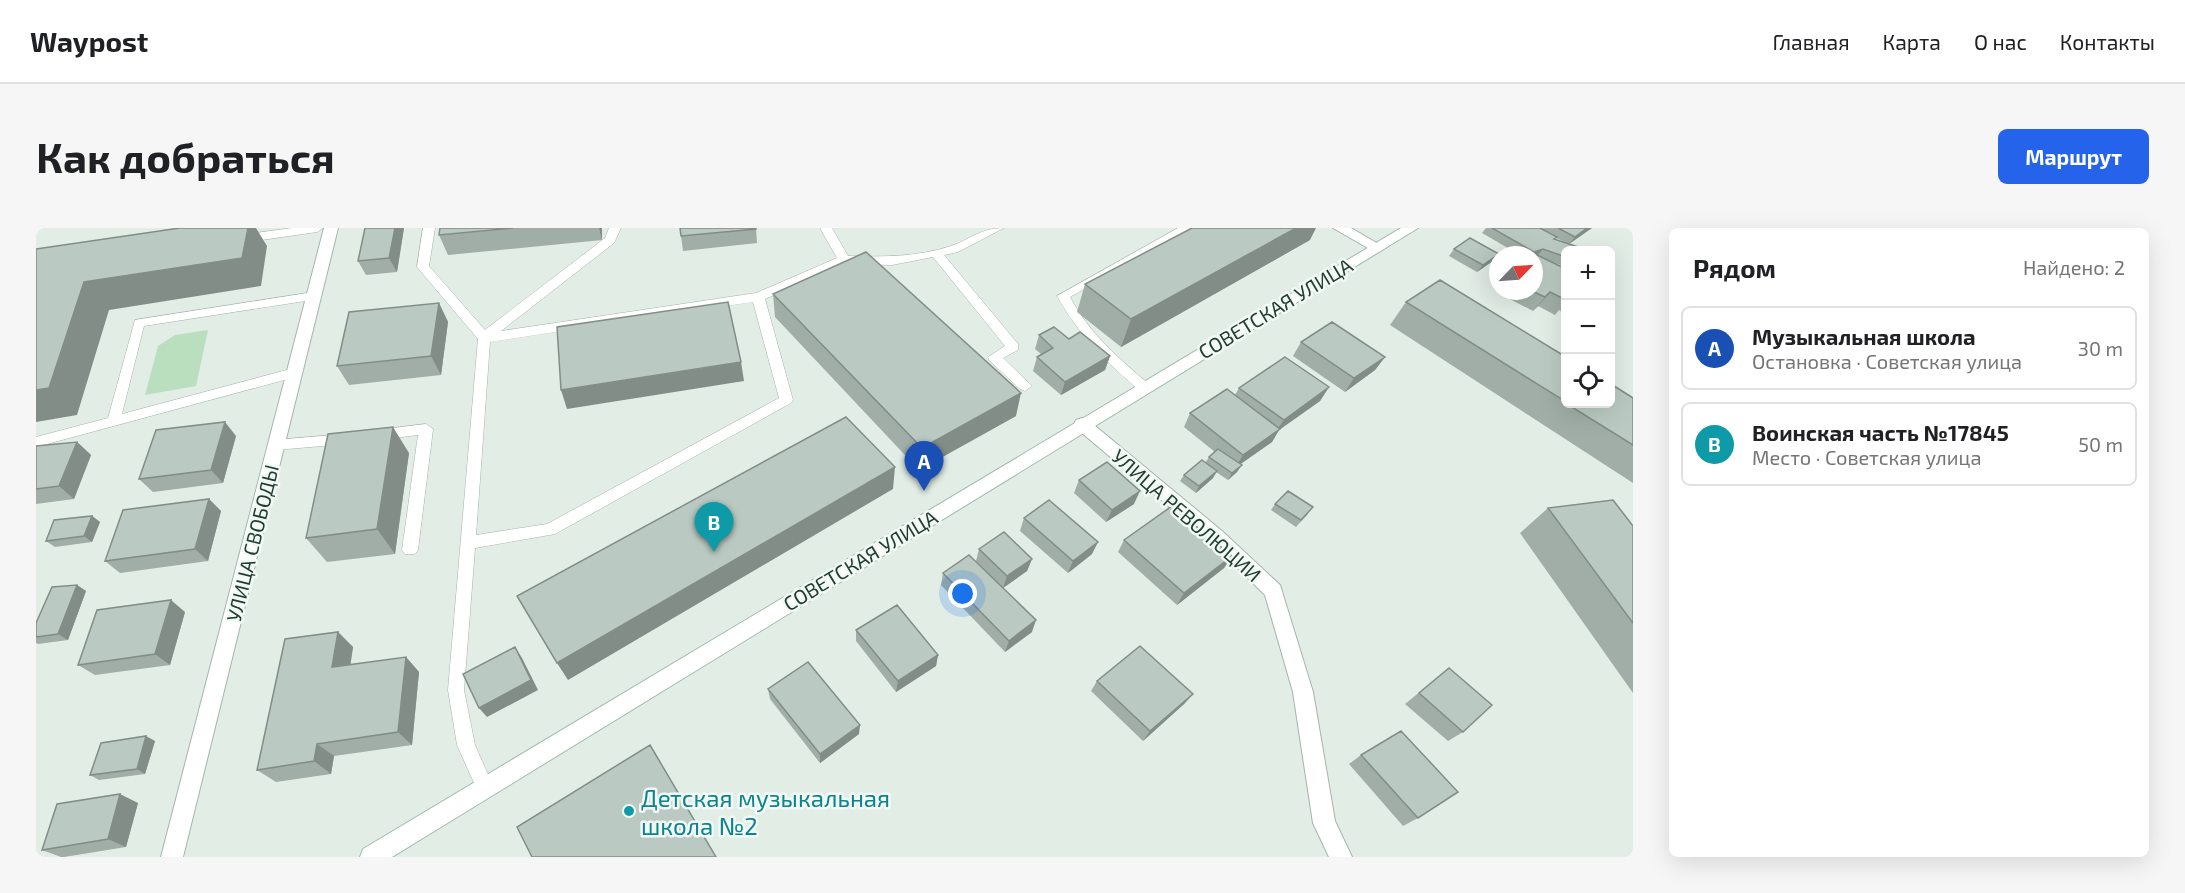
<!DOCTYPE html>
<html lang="ru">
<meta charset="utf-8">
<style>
:root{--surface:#fff;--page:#f6f6f6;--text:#202124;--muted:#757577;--line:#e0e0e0;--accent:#2563eb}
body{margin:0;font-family:"Exo 2",sans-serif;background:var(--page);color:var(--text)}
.controls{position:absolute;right:18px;top:18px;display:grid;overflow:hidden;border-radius:9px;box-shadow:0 6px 24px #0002}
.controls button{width:54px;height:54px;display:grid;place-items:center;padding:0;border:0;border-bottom:2px solid var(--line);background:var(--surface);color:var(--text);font:30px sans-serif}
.compass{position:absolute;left:1453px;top:18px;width:54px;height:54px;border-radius:50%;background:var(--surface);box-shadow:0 6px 24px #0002;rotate:65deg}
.you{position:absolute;left:927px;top:366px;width:21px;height:21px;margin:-15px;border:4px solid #fff;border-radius:50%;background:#1a73e8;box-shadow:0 0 0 9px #1a73e833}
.badge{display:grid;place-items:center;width:39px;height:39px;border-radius:50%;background:var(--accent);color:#fff;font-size:20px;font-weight:700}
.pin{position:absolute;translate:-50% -50px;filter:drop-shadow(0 2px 3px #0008)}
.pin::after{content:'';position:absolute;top:32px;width:21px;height:18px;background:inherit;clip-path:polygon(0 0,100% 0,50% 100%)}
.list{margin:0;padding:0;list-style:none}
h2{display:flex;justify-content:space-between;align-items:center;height:78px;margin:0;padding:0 24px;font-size:26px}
h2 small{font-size:20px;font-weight:400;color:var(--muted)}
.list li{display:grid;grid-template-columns:39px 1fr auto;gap:18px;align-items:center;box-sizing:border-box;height:84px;margin:0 12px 12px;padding:0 12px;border:2px solid var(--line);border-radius:9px}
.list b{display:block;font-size:22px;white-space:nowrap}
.list p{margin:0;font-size:20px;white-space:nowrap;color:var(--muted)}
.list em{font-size:20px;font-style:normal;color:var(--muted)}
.icon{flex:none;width:33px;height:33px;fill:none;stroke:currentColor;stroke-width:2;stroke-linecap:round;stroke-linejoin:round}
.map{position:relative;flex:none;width:1597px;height:629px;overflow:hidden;border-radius:9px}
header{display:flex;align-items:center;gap:36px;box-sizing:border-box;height:84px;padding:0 30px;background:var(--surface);border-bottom:2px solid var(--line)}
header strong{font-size:28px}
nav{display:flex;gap:33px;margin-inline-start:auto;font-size:21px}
.intro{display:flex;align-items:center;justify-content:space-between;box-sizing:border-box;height:144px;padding:0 36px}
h1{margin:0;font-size:42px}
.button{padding:15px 27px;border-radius:9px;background:var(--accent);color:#fff;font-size:21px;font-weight:700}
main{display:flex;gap:36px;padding:0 36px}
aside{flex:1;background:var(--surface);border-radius:9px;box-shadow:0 6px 24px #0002}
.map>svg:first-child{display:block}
.green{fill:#badfbe}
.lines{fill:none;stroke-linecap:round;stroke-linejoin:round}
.lane-casing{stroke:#a4b5ac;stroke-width:1}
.street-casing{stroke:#a4b5ac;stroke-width:2}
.secondary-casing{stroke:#a0b9ac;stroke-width:2}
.lane{fill:#fff;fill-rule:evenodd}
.street{fill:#fff;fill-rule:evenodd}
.secondary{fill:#fff;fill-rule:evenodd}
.wall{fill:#a0aea7;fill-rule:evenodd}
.shaded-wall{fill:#828d88}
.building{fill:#bacac2;stroke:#828d88;stroke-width:1.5}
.culture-dot{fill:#0f9aa8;stroke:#f2f9f5;stroke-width:2}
.labels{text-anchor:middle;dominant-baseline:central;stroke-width:5;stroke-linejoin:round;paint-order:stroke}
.street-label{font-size:20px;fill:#213e32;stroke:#f2f9f5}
.near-culture-label{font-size:24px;fill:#0d838f;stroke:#f2f9f5;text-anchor:start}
</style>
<header>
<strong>Waypost</strong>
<nav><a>Главная</a><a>Карта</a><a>О нас</a><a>Контакты</a></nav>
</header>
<div class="intro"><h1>Как добраться</h1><a class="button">Маршрут</a></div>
<main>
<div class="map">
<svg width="1597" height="629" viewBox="0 0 1597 629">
<rect width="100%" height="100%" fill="#e2ede6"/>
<path class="green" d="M 172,102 L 160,158 L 109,167 L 122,118 L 139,107 Z"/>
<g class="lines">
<g class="lane-casing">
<path id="lane" d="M 256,0 L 287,0 L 281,4 L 205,15 L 199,11 L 205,7 Z
M 387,0 L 399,0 L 393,38 L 449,102 L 569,10 L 573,0 L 585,0 L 578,15 L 465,103 L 720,65 L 801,30 L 784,0 L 796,0 L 812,28 C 846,29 882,29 915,18 C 935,11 945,0 968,0 L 922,24 L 908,27 L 982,116 L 982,122 L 967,130 L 996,158 L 989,163 L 984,161 L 953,132 L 952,129 L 969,118 L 897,29 L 856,37 L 810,36 L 729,71 L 757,172 L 755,175 L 519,306 L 439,320 L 428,462 L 439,517 L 458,560 L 455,566 L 449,569 L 443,566 L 421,517 L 412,462 L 442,111 L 381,39 ZM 717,74 L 743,170 L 511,296 L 440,307 L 454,114 Z
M 1142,0 L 1157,0 L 1034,69 C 1053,105 1082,130 1113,156 L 1115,159 L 1113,162 L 1103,162 C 1070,134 1042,106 1021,68 Z
M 278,64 L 284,68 L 282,71 L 108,98 L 86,186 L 258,140 L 263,142 L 265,145 L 263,148 L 0,219 L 0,209 L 72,190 L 99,92 Z
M 390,196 L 397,201 L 382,322 L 379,326 L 369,326 L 366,322 L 382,207 L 342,212 L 335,207 L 342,202 Z
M 309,206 L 316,211 L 309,216 L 240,222 L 233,217 L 240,212 Z"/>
</g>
<g class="street-casing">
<path id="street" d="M 288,0 L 302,0 L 147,629 L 125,629 Z
M 1297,0 L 1315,0 L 1349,20 L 1342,24 L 1337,23 Z
M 1046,190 L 1052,192 L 1186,303 L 1244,357 L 1277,464 L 1299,593 L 1316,629 L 1293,629 L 1277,595 L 1257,464 L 1229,367 L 1174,313 L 1040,200 L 1038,196 L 1040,192 Z"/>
</g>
<g class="secondary-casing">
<path id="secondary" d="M 1365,0 L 1382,0 L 356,629 L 324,629 L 327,621 Z"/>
</g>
<use href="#lane" class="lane"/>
<use href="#street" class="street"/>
<use href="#secondary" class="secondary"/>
</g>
<path class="wall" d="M 329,0 L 368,0 L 361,44 L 330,47 L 322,33 Z
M 404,0 L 566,0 L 566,12 L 412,27 L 403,7 Z
M 720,0 L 721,15 L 647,23 L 645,8 Z
M 1450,0 L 1556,0 L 1533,16 L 1530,22 L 1530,39 L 1511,32 L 1530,41 L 1530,82 L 1527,84 L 1523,82 L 1519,87 L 1502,78 L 1497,83 L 1466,67 L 1469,63 L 1498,63 L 1498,27 L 1484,27 L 1446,5 ZM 1520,10 L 1531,15 L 1519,11 Z
M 1274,12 L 1085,119 L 1041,84 L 1049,56 Z
M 1418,21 L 1463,26 L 1457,33 L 1441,44 L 1413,28 Z
M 737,66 L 980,188 L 883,242 L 739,89 Z
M 1370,74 L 1530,129 L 1530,176 L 1575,176 L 1597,170 L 1597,255 L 1354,97 Z
M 403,75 L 412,94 L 405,147 L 313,157 L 301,138 Z
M 1003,107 L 1033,111 L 1074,128 L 1069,142 L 1025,167 L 997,143 L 1001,129 L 1005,126 L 999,121 Z
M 1265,114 L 1349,129 L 1339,142 L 1309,164 L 1257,128 Z
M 1293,159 L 1284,173 L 1243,202 L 1236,214 L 1204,236 L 1201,244 L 1192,252 L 1180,244 L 1177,250 L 1160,265 L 1144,253 L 1148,247 L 1169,235 L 1173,229 L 1179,224 L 1148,199 L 1154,185 L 1199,167 L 1203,160 Z
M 200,208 L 187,255 L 117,264 L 103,251 Z
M 41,214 L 55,227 L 38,271 L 0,276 L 0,218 Z
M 373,225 L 359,326 L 291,334 L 270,310 Z
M 1043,252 L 1098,276 L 1070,294 L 1038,265 Z
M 173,271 L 185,283 L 172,333 L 84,345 L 69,333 Z
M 1239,276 L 1272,286 L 1260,299 L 1235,282 Z
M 1512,280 L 1597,298 L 1597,465 L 1484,305 Z
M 56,288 L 64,294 L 56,314 L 19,319 L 10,313 Z
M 988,290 L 1056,326 L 1032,345 L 984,303 Z
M 1088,312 L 1196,328 L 1188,340 L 1141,377 L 1082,324 Z
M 943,321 L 996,331 L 991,343 L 967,360 L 996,404 L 969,424 L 905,357 L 907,345 L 959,352 L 940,333 Z
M 41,357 L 50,363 L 32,412 L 2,416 L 0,415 L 0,395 Z
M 149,384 L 134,437 L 59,447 L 42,437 Z
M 820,402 L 902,427 L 900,438 L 860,464 L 820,413 Z
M 302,404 L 317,419 L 314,437 L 370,429 L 383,444 L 376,517 L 298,528 L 295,546 L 240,554 L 221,542 Z
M 1413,440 L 1427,504 L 1412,513 L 1369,476 Z
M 1061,453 L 1157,466 L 1148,476 L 1107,513 L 1055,463 Z
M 732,461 L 823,506 L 784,535 L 734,471 Z
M 119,513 L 109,546 L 63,552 L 54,547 Z
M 1325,527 L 1382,590 L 1367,598 L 1313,536 Z
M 102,575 L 90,619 L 28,629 L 25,629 L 6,622 Z"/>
<path class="shaded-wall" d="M 212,0 L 220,0 L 231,18 L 225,58 L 73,82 L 41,187 L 0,194 L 0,162 L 48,54 Z
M 359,0 L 368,0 L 361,44 L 353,30 Z
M 563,0 L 566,0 L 566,12 Z
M 1260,0 L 1280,0 L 1274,12 L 1085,119 L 1095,91 Z
M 1551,0 L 1556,0 L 1533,16 L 1539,9 Z
M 1507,21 L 1501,28 L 1495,27 L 1498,24 Z
M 1463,26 L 1457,33 L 1441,44 L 1447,37 Z
M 1514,64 L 1502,78 L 1497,83 L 1509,69 Z
M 403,75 L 412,94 L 405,147 L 395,128 Z
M 1074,128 L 1069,142 L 1025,167 L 1029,154 Z
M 1349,129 L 1339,142 L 1309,164 L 1318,150 Z
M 705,134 L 708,153 L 531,181 L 525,162 Z
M 1293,159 L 1284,173 L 1243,202 L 1236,214 L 1199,240 L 1207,227 L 1240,203 L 1248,192 Z
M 985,165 L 980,188 L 883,242 L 886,220 Z
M 189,194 L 200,208 L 187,255 L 175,242 Z
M 357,199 L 373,225 L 359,326 L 341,301 Z
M 41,214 L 55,227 L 38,271 L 23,258 Z
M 1206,237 L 1201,244 L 1192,252 L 1196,245 Z
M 859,239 L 857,261 L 532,452 L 521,435 Z
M 1181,243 L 1177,250 L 1160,265 L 1163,258 Z
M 1104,263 L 1098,276 L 1070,294 L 1076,282 Z
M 173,271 L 185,283 L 172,333 L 159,321 Z
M 56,288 L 64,294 L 56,314 L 48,308 Z
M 1062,314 L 1056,326 L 1032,345 L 1037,333 Z
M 1196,328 L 1188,340 L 1141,377 L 1148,365 Z
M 996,331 L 991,343 L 967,360 L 971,348 Z
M 41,357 L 50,363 L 32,412 L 22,406 Z
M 135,372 L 149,384 L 134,437 L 119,426 Z
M 1000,392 L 996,404 L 969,424 L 973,413 Z
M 302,404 L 317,419 L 312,454 L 296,439 Z
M 479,419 L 486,430 L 502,462 L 451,489 L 443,480 Z
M 902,427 L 900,438 L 860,464 L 862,453 Z
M 370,429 L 383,444 L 376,517 L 362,504 Z
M 1157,466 L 1148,476 L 1107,513 L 1114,503 Z
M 824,497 L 823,506 L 784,535 L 784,526 Z
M 110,508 L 119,513 L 109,546 L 101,541 Z
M 281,516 L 298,528 L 295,546 L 278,533 Z
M 84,566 L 102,575 L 90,619 L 72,611 Z"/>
<path class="building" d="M 144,0 L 212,0 L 206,30 L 48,54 L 13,160 L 0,162 L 0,21 Z
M 329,0 L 359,0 L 353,30 L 322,33 Z
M 404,0 L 477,0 L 403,7 Z
M 644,0 L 720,0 L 720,1 L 645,8 Z
M 1156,0 L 1260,0 L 1095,91 L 1049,56 Z
M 1456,0 L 1504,0 L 1521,9 L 1518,11 L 1551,22 L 1530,22 L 1530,29 L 1507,21 L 1498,24 Z
M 1522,0 L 1551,0 L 1539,9 Z
M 1434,10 L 1463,26 L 1447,37 L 1418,21 Z
M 830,24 L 985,165 L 886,220 L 737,66 Z
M 1497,25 L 1530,41 L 1530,72 L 1514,64 L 1509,69 L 1496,63 L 1498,63 L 1498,27 L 1495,27 Z
M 1404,52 L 1530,129 L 1530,174 L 1370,74 Z
M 692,74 L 705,134 L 525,162 L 521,99 Z
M 403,75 L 395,128 L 301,138 L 313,84 Z
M 1296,94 L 1349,129 L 1318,150 L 1265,114 Z
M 1018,99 L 1033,111 L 1044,104 L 1074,128 L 1029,154 L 1001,129 L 1017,120 L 1003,107 Z
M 1249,129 L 1293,159 L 1248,192 L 1203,160 Z
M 1575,156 L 1597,170 L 1597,217 L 1531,176 L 1575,176 Z
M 1191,161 L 1244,201 L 1207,227 L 1154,185 Z
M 810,189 L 859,239 L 521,435 L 481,368 Z
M 189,194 L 175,242 L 103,251 L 120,202 Z
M 357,199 L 341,301 L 270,310 L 292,206 Z
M 41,214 L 23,258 L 0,261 L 0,218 Z
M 1182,221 L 1206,237 L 1196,245 L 1173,229 Z
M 1166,232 L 1181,243 L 1163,258 L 1148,247 Z
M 1071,234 L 1104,263 L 1076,282 L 1043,252 Z
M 1252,263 L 1277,279 L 1265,292 L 1239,276 Z
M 173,271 L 159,321 L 69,333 L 87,282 Z
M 1013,272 L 1062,314 L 1037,333 L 988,290 Z
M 1577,272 L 1597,298 L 1597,395 L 1512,280 Z
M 1136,278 L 1196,328 L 1148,365 L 1088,312 Z
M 56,288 L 48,308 L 10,313 L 18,292 Z
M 968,304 L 996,331 L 971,348 L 943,321 Z
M 933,327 L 1000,392 L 973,413 L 907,345 Z
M 41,357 L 22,406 L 0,409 L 0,395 L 16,359 Z
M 135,372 L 119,426 L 42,437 L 61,382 Z
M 861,377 L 902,427 L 862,453 L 820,402 Z
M 302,404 L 296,439 L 370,429 L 362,504 L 281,516 L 278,533 L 221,542 L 249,411 Z
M 1104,418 L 1157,466 L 1114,503 L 1061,453 Z
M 479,419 L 495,452 L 443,480 L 427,446 Z
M 772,434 L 824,497 L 784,526 L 732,461 Z
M 1413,440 L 1456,477 L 1427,504 L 1383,465 Z
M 1365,503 L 1422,564 L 1382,590 L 1325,527 Z
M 110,508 L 101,541 L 54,547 L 65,515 Z
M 614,517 L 680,629 L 496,629 L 481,599 Z
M 84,566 L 72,611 L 6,622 L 21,576 Z"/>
<circle class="culture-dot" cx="593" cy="583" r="6"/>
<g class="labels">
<g class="street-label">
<text transform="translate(1239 80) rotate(-31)">СОВЕТСКАЯ УЛИЦА</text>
<text transform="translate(1151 287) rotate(41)">УЛИЦА РЕВОЛЮЦИИ</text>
<text transform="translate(216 315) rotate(-76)">УЛИЦА СВОБОДЫ</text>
<text transform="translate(824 332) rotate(-31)">СОВЕТСКАЯ УЛИЦА</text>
</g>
<g class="near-culture-label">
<text x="605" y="569">Детская музыкальная<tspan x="605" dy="28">школа №2</tspan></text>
</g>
</g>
</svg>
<div class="controls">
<button>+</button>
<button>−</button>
<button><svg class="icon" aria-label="locate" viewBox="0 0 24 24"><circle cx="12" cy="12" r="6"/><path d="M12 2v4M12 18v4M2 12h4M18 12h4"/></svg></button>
</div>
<svg class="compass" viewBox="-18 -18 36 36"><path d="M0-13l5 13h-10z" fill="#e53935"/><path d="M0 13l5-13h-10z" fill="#757577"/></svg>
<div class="you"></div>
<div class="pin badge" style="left:888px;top:263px;background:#1a4fb4">A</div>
<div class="pin badge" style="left:678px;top:324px;background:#0f9aa8">B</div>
</div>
<aside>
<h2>Рядом<small>Найдено: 2</small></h2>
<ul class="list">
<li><span class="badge" style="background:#1a4fb4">A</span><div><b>Музыкальная школа</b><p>Остановка · Советская улица</p></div><em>30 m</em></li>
<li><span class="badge" style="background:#0f9aa8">B</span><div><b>Воинская часть №17845</b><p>Место · Советская улица</p></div><em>50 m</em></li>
</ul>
</aside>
</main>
